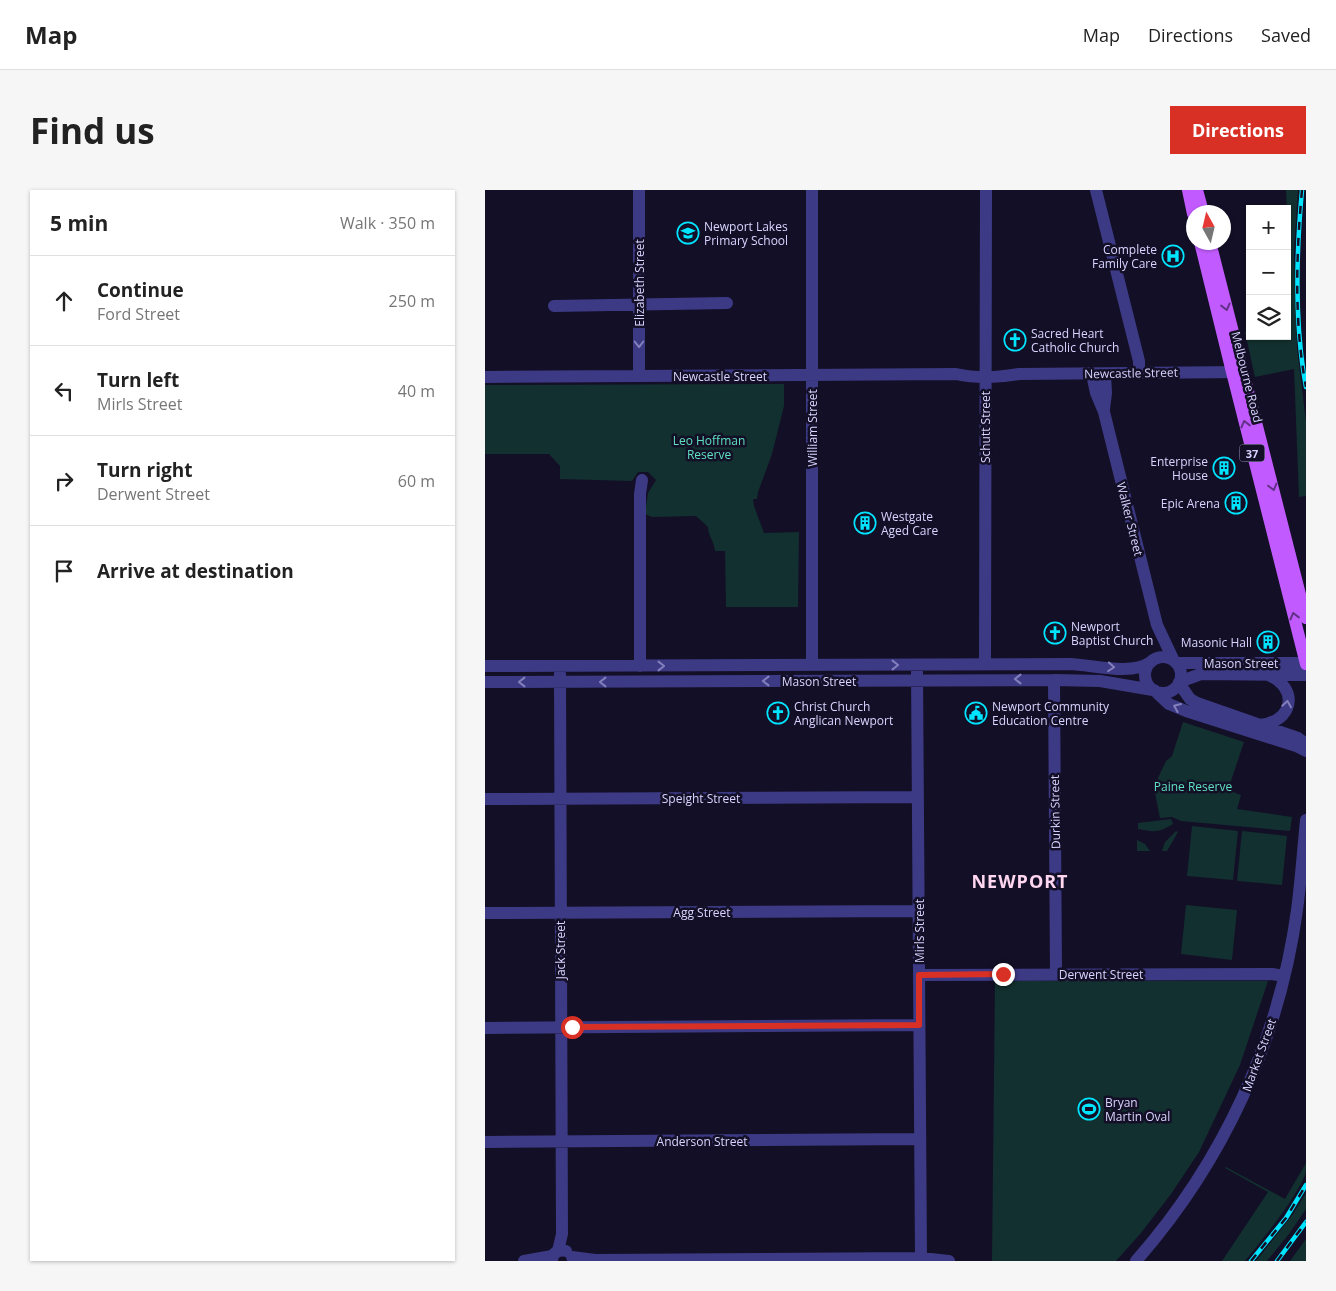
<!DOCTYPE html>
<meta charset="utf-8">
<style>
:root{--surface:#fff;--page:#f6f6f6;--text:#222;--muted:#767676;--line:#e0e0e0;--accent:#d93025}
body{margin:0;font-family:"Open Sans",sans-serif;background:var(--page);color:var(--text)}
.controls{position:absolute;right:15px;top:15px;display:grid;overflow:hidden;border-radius:0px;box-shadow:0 1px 4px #0004}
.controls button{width:45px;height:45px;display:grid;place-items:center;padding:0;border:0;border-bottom:1px solid var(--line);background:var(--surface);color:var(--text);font:25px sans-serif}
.compass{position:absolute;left:701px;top:15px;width:45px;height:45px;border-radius:50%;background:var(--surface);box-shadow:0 1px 4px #0004;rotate:352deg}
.stop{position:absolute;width:15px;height:15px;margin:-11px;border:4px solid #d93025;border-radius:50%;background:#fff}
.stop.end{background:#d93025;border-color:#fff;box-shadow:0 1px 5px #0008}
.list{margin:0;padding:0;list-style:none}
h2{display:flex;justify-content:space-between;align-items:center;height:65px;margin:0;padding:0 20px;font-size:21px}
h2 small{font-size:16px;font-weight:400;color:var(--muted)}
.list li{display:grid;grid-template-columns:32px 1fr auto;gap:15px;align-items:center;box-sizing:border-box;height:90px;padding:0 20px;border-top:1px solid var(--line)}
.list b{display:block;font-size:19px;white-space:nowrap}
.list p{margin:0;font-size:16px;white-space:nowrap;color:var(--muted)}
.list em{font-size:16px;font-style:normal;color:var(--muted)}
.icon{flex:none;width:28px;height:28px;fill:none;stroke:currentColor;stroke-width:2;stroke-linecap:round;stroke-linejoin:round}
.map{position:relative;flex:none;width:821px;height:1071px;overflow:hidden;border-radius:0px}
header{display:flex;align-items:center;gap:30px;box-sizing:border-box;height:70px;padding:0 25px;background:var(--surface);border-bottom:1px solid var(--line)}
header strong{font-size:24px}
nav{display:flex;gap:28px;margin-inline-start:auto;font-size:18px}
.intro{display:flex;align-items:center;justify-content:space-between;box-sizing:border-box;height:120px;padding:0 30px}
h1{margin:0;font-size:35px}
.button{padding:12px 22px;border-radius:0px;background:var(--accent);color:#fff;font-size:18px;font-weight:700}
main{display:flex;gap:30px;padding:0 30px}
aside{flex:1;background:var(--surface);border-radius:0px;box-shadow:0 1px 4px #0004}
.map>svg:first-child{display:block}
.green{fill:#12302f}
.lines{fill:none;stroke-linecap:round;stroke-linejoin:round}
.minor{stroke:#3d3a85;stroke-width:12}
.major{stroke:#c25bff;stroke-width:12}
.rail-casing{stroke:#00e5ff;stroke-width:4.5}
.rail{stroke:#130f26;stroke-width:2.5;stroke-dasharray:8;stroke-linecap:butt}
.oneway{stroke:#623188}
.oneway2{stroke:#837fbc}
.route{stroke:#d93025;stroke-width:6}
.labels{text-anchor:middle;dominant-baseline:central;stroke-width:5;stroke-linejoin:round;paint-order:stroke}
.shield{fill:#130f26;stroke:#9e99be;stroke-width:1}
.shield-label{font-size:11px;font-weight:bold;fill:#d9d4ff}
.poi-label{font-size:12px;fill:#d9d4ff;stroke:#130f26;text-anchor:start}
.street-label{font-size:12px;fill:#d9d4ff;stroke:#130f26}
.park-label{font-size:12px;fill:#5fe0c0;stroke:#130f26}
.district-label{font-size:18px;font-weight:bold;letter-spacing:1px;fill:#ffd6f0;stroke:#130f26}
</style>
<header>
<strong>Map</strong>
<nav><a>Map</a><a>Directions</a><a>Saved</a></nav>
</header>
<div class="intro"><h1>Find us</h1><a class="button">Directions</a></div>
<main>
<aside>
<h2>5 min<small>Walk · 350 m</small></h2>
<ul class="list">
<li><svg class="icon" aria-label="ahead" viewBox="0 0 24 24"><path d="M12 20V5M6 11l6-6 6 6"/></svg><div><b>Continue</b><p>Ford Street</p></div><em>250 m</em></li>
<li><svg class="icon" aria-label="left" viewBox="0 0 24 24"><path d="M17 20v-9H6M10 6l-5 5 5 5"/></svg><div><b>Turn left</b><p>Mirls Street</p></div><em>40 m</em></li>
<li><svg class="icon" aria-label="right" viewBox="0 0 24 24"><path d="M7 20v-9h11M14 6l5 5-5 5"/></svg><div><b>Turn right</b><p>Derwent Street</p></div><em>60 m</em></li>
<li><svg class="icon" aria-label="arrive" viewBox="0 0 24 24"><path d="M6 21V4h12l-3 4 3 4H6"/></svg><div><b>Arrive at destination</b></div></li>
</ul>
</aside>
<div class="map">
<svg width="821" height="1071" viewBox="0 0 821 1071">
<rect width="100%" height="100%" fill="#130f26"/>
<path class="green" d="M 801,0 L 813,0 L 809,62 L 810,93 L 812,158 L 821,232 L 821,306 L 814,307 L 809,179 L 770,187 L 760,142 L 765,141 L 765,146 L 802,146 L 802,131 L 806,130 Z
M 299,194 L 299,216 L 287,264 L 273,302 L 272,309 L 268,309 L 269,316 L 279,343 L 314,342 L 313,417 L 241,417 L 240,361 L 230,361 C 229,350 223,346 223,337 L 211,326 L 167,327 L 160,324 L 163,303 L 171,290 L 163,282 L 153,282 L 147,291 L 75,289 L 75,276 L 64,264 L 0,264 L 0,195 Z
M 698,532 L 759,552 L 743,600 L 756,605 L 752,619 L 807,627 L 805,641 L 696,631 L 687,627 L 675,628 L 670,603 L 673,588 L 681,571 L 687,566 Z
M 686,629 L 688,634 C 674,643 669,642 653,639 L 653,633 Z
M 707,636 L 753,641 L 748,690 L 702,686 Z
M 691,641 L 693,642 L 682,661 L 677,661 L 680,652 Z
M 757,641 L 802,646 L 797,695 L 752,691 Z
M 652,650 L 660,654 L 665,661 L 652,661 Z
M 701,715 L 752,720 L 747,770 L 696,764 Z
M 510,791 L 783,791 L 755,875 L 714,962 L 686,1004 L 656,1043 L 631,1071 L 507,1071 Z
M 821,973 C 821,977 821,981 820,985 C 808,1013 779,1047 760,1071 L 737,1071 L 783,1002 L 740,978 L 741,977 L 800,1009 Z
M 821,1003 L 821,1019 L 804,1044 L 782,1071 L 771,1071 L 808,1024 Z
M 821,1049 L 821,1071 L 805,1071 Z"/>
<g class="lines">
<path class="minor" d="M 154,0 L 154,186
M 611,0 L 654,171 L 654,183
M 69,116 L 242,113
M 607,184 L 611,203 L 619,222 L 672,435 L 689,471
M 0,187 L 471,184 C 493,189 512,188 534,184 L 758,182
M 619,219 L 621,203 L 620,184
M660 485a18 18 0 1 1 36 0a18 18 0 1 1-36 0Z
M 691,473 L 821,473
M 500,474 L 501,0
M 327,475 L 327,0
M 0,476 L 585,474 C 609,475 645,486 666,472
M 155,476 L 155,304 L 157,290
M 432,482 L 436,1068
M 569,490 L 571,784
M 0,492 L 569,490 L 615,491 L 668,500
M 694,492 L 716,484 L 821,485
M 694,493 L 705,509 L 712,513 L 813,548 L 821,554
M 669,500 L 684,514 L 701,521 L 811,556 L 821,561
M 775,535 C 808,532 815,498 783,485
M 0,609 L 433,607
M 0,723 L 434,721
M 434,785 L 787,784 L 799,786
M 0,838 L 434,835
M 0,952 L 435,949
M 73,1061 L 77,1044 L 75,484
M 87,1067 L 110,1070 L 436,1068 L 464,1071
M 39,1071 L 67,1066
M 67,1071 C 67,1063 73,1059 81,1061
M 651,1071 C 738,972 794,851 812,720 C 816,690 818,660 821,630"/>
<path class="major" d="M 703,0 L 708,24
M 712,0 L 718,22
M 715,52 L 747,182 L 821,474
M 725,52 L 821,428"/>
<g class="rail-casing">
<path id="rail" d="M 817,0 C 811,65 809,133 821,197
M 766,1071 L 801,1028 L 821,995
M 792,1071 L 821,1032"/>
</g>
<use href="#rail" class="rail"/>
</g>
<defs><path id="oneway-chevron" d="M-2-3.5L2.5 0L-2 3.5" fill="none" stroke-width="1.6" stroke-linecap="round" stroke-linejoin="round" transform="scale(1.25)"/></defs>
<g class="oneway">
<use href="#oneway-chevron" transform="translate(741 117) rotate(76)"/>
<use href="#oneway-chevron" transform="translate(760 234) rotate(-104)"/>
<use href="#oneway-chevron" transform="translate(788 297) rotate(75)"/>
<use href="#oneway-chevron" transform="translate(809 426) rotate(-104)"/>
</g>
<g class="oneway2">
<use href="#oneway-chevron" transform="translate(154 154) rotate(90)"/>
<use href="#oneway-chevron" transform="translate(410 475)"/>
<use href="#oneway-chevron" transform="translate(176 476)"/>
<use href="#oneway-chevron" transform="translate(626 477) rotate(5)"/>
<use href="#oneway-chevron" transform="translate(533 489) rotate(-180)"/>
<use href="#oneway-chevron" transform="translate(281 491) rotate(180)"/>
<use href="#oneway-chevron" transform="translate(37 492) rotate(180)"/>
<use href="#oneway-chevron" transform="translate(118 492) rotate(180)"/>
<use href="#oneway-chevron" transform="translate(802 514) rotate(-81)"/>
<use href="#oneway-chevron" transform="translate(692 517) rotate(-157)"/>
</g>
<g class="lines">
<path class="route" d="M 87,837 L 434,835 L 434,785 L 518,784"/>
</g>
<defs>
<g id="school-ring" transform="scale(1.125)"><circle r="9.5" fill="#130f26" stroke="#00e5ff" stroke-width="1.5"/><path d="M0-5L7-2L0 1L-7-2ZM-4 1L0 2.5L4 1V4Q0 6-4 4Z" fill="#00e5ff"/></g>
<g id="hospital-ring" transform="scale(1.125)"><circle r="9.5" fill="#130f26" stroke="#00e5ff" stroke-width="1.5"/><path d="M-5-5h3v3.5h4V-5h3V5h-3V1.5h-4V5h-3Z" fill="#00e5ff"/></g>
<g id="church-ring" transform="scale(1.125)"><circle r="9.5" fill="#130f26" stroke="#00e5ff" stroke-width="1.5"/><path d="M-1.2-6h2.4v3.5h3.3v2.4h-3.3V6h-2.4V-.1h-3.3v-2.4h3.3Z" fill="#00e5ff"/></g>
<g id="building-ring" transform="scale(1.125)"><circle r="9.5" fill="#130f26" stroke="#00e5ff" stroke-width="1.5"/><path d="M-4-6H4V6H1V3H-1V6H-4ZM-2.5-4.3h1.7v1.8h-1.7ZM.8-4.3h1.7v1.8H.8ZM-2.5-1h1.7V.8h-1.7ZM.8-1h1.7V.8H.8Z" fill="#00e5ff"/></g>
<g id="civic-ring" transform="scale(1.125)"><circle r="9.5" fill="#130f26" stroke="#00e5ff" stroke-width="1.5"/><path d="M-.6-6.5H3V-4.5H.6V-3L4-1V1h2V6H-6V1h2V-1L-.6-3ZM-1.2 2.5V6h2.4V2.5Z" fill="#00e5ff"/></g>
<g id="stadium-ring" transform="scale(1.125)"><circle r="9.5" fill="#130f26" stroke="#00e5ff" stroke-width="1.5"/><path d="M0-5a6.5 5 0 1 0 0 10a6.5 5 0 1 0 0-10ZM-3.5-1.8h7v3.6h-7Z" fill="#00e5ff"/></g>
</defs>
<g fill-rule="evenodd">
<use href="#school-ring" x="203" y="43"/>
<use href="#hospital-ring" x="688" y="66"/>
<use href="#church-ring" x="530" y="150"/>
<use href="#building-ring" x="739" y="278"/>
<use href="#building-ring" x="751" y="313"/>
<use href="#building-ring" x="380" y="333"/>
<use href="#church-ring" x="570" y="443"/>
<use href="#building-ring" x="783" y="452"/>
<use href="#church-ring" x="293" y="523"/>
<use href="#civic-ring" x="491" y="523"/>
<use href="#stadium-ring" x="604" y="919"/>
</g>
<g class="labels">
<rect class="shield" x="754.5" y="254.5" width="25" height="17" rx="4"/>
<g class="shield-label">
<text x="767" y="263">37</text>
</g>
<g class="poi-label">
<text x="219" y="36">Newport Lakes<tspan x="219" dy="14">Primary School</tspan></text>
<text x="672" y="59" text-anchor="end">Complete<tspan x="672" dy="14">Family Care</tspan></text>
<text x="546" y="143">Sacred Heart<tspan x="546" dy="14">Catholic Church</tspan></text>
<text x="723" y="271" text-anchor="end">Enterprise<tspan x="723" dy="14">House</tspan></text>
<text x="735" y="313" text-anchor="end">Epic Arena</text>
<text x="396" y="326">Westgate<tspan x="396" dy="14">Aged Care</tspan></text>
<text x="586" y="436">Newport<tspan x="586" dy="14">Baptist Church</tspan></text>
<text x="767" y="452" text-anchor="end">Masonic Hall</text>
<text x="309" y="516">Christ Church<tspan x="309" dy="14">Anglican Newport</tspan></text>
<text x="507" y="516">Newport Community<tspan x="507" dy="14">Education Centre</tspan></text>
<text x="620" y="912">Bryan<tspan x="620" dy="14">Martin Oval</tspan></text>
</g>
<g class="street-label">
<text transform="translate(154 93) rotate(-90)">Elizabeth Street</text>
<text transform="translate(646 183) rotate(-1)">Newcastle Street</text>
<text x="235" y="186">Newcastle Street</text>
<text transform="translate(762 187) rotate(76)">Melbourne Road</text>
<text transform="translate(500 237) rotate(-90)">Schutt Street</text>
<text transform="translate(327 238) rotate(-90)">William Street</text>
<text transform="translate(645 329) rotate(76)">Walker Street</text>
<text x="756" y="473">Mason Street</text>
<text x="334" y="491">Mason Street</text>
<text x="216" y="608">Speight Street</text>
<text transform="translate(570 622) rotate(-91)">Durkin Street</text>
<text x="217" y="722">Agg Street</text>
<text transform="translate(434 741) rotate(-90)">Mirls Street</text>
<text transform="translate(75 760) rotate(-90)">Jack Street</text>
<text x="616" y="784">Derwent Street</text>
<text transform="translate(774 865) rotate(-70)">Market Street</text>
<text x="217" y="951">Anderson Street</text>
</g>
<g class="park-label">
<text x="224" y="250">Leo Hoffman<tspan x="224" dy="14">Reserve</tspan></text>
<text x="708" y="596">Paine Reserve</text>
</g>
<g class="district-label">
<text x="535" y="691">NEWPORT</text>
</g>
</g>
</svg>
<div class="controls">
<button>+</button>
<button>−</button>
<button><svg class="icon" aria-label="layers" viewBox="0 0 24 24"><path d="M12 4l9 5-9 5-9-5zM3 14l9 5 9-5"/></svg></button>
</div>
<svg class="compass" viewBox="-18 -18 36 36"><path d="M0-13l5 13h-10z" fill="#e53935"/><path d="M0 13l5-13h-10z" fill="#767676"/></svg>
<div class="stop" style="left:87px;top:837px"></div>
<div class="stop end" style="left:518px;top:784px"></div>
</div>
</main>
